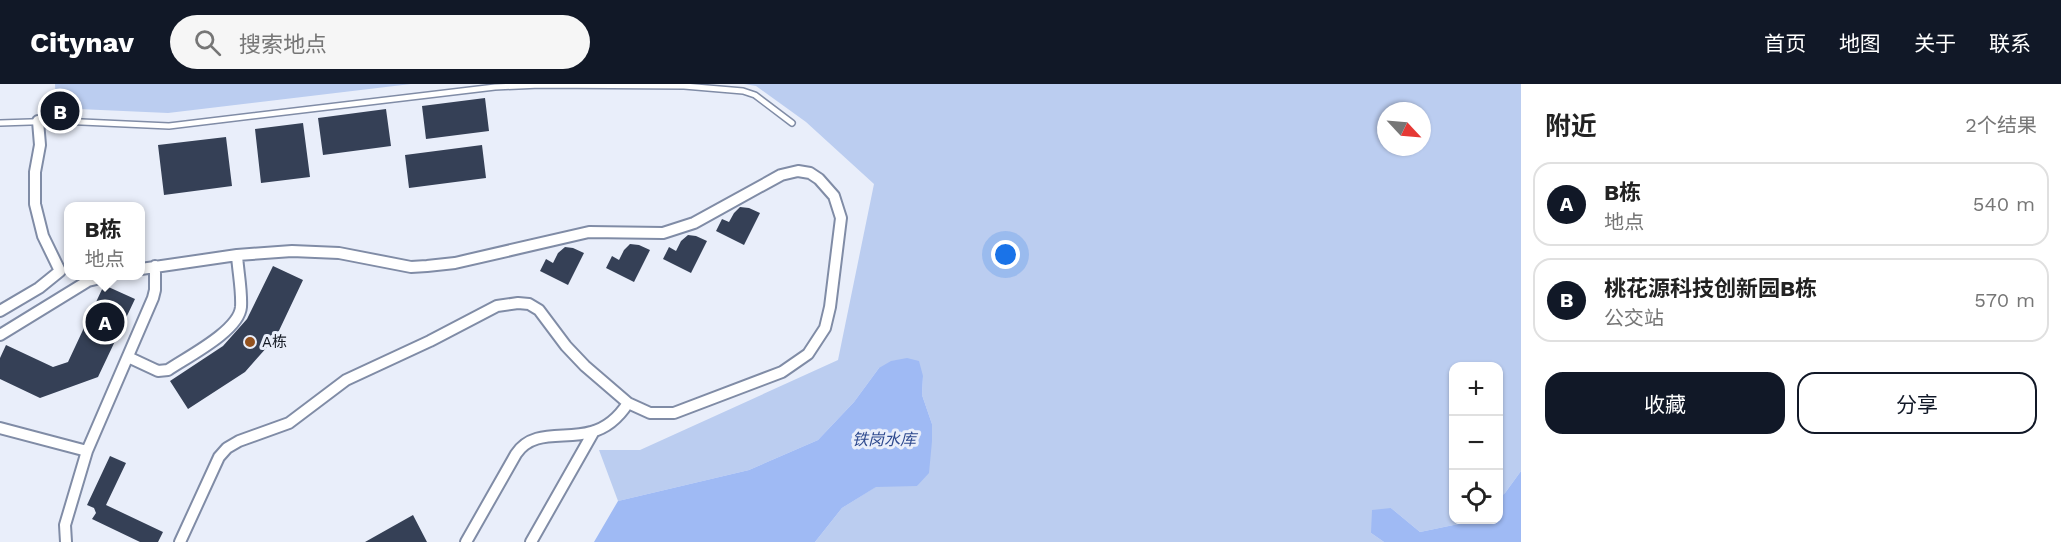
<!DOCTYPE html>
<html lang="zh">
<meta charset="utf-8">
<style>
:root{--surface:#fff;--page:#f6f6f6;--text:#222;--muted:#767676;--line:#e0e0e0;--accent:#111827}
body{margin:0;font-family:"Work Sans","Noto Sans SC",sans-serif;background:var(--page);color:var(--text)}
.controls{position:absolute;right:18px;bottom:18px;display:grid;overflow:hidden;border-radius:12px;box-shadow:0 2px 4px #0004}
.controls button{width:54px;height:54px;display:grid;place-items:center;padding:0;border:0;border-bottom:2px solid var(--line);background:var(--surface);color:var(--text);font:30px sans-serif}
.compass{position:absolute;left:1377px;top:18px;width:54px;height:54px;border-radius:50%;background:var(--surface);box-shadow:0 2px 4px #0004;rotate:116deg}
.you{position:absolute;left:1006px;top:171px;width:21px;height:21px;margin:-15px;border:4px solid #fff;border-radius:50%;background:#1a73e8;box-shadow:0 0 0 9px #1a73e833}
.badge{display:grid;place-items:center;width:39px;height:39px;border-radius:50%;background:var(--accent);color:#fff;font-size:20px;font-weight:700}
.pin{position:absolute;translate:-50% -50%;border:3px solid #fff;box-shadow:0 2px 6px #0006}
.popup{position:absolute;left:64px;top:118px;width:81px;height:78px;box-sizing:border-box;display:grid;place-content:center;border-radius:12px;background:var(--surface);filter:drop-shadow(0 2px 4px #0005);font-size:20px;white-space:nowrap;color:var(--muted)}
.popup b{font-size:22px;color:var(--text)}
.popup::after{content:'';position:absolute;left:50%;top:100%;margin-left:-12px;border:12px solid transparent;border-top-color:var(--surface)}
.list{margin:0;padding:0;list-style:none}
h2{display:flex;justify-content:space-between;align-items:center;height:78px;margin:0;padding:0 24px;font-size:26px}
h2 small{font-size:20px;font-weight:400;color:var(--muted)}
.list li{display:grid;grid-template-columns:39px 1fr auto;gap:18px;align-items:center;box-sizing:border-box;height:84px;margin:0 12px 12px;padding:0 12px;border:2px solid var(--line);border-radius:18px}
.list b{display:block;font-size:22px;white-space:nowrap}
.list p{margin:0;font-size:20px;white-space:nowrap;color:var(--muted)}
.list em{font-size:20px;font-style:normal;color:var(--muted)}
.actions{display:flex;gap:12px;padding:18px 24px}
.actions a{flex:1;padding:14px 0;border:2px solid var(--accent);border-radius:18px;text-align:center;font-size:21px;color:var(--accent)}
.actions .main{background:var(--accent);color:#fff}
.icon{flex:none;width:33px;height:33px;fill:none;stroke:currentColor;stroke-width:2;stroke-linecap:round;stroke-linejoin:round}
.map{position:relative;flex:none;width:1521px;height:458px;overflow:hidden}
header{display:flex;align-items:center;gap:36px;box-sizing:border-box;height:84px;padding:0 30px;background:var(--accent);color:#fff}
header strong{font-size:28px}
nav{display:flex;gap:33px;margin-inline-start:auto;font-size:21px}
.search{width:420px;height:54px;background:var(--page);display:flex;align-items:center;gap:15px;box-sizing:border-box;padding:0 21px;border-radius:33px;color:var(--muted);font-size:22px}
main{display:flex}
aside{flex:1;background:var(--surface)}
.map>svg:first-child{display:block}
.green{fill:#bbcdf0;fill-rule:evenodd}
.water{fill:#9fbaf4}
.building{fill:#354056}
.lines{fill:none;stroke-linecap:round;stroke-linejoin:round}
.service-casing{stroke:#808ca6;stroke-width:8}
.minor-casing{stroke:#808ca6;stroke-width:14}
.service{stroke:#fff;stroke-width:5}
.minor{stroke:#fff;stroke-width:10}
.poi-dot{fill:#93521f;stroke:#e9eefa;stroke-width:2}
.labels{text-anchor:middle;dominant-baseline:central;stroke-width:6;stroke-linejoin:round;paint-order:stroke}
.poi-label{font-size:15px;fill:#141923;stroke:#e9eefa;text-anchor:start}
.water-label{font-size:16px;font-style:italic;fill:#2d498e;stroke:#e9eefa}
</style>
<header>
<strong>Citynav</strong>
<div class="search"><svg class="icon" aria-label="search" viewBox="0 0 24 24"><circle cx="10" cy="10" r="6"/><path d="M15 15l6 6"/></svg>搜索地点</div>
<nav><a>首页</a><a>地图</a><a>关于</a><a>联系</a></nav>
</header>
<main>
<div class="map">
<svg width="1521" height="458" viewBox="0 0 1521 458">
<rect width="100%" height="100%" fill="#e9eefa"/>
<path class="green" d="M 55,0 L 411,0 L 168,29 L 56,24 Z
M 744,0 L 1521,0 L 1521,387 L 1505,409 L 1499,414 L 1498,282 L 1454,282 L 1454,436 L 1471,436 L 1468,438 L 1420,448 L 1391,424 L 1371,449 L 1384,458 L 815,458 L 842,424 L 877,402 L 917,402 L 932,340 L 922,311 L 923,292 L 879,284 L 854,318 L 818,356 L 749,386 L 618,417 L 599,366 L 640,366 L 838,276 L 874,100 L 806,38 L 756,2 ZM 1386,27 L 1422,27 L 1422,63 L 1386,63 Z"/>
<path class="water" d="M 907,274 L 919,277 L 923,292 L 922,311 L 932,340 L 932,357 L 929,389 L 917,402 L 876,403 L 842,424 L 815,458 L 594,458 L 618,417 L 749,386 L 818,356 L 854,318 L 879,284 L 891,277 Z
M 1521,387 L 1521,458 L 1384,458 L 1371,449 L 1372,426 L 1391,424 L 1420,448 L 1468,438 L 1471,436 L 1498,436 L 1499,414 L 1505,409 Z"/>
<path class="building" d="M 485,14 L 489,47 L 426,55 L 422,22 Z
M 386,25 L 391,62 L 323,71 L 318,34 Z
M 303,39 L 310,93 L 261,99 L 255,45 Z
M 226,53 L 232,102 L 164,111 L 158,61 Z
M 482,61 L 486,94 L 409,104 L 405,71 Z
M 740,123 L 749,124 L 760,129 L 744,161 L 716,147 L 722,135 L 729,138 L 734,129 Z
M 688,151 L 696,152 L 707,157 L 691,189 L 663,175 L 669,163 L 676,167 L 681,157 Z
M 630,160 L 639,161 L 650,166 L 634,198 L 606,184 L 612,172 L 619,176 L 624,166 Z
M 565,163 L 573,164 L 584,169 L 568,201 L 540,187 L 546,175 L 553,179 L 558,169 Z
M 273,182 L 303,196 L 276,253 L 245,288 L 188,325 L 170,297 L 223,262 L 247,235 Z
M 104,201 L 135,215 L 98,293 L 40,314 L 0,295 L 0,274 L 6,261 L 53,283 L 68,278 Z
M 110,372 L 126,379 L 106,421 L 163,448 L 158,458 L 140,458 L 92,435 L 96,429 L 94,424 L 87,421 Z
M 413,431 L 427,458 L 365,458 Z"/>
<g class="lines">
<g class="service-casing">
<path id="service" d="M 0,39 L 60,37 L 169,42 L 495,3 L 540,1 L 684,2 L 743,7 L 755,11 L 792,39"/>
</g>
<g class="minor-casing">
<path id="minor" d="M 141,185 L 237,171 L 292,167 L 339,169 L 411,183 L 427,182 L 455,179 L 589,148 L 663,149 L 694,139 L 781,91 L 798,87 L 810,89 L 819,95 L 834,112 L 841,134 L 830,223 L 825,244 L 808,270 L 782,288 L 674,329 L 650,329 L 628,319 L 585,282 L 566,262 L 539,226 L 529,220 L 518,219 L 497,222 L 430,257 L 346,296 L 289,339 L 239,357 L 227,364 L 219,373 L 180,458
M 0,227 L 39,204 L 60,187 L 43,152 L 35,120 L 35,88 L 40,61 L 38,37
M 0,251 L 88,197 L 109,192
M 128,273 L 158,287 L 168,286 C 187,273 239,247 241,223 C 242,206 238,188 237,171
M 0,344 L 87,367
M 66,458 L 65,441 L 87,367 L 153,214 L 155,206 L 155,182
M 466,458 L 516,370 C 533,344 566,356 591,348 C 607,344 619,333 628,319
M 531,458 L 594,347"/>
</g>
<use href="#service" class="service"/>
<use href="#minor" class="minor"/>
</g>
<circle class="poi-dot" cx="250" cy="258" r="6"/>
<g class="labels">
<g class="poi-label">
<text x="262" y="258">A栋</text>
</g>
<g class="water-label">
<text x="884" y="355">铁岗水库</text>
</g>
</g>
</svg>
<div class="controls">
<button>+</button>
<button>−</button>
<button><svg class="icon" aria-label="locate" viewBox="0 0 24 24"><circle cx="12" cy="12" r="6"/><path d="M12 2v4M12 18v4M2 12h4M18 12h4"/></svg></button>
</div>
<svg class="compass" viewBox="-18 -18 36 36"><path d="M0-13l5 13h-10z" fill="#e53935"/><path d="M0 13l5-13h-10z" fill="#767676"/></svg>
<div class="you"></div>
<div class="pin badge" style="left:105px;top:238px">A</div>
<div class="popup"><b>B栋</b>地点</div>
<div class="pin badge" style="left:60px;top:27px">B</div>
</div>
<aside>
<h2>附近<small>2个结果</small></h2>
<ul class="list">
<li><span class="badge">A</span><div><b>B栋</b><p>地点</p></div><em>540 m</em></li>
<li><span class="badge">B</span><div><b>桃花源科技创新园B栋</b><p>公交站</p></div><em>570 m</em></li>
</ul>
<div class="actions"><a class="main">收藏</a><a>分享</a></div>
</aside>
</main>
